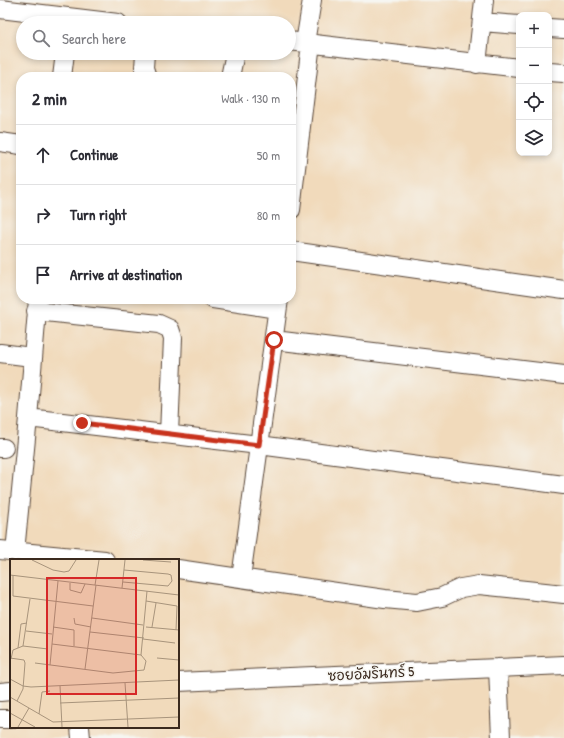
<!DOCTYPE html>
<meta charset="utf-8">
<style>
:root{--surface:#fff;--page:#f2f2f3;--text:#2b2b33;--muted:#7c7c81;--line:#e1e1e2}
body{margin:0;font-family:"Patrick Hand","Playpen Sans Thai",sans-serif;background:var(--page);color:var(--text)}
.controls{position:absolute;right:12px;top:12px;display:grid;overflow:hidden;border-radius:8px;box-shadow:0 2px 6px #0003}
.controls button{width:36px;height:36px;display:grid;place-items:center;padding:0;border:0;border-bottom:1px solid var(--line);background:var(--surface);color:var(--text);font:20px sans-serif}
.stop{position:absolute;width:12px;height:12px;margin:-9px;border:3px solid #c8321e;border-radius:50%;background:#fff}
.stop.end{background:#c8321e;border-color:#fff;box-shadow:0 1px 4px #0008}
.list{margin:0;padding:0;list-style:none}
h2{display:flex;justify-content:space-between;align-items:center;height:52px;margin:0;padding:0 16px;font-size:17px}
h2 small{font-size:13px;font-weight:400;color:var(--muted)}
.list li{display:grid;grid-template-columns:26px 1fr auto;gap:12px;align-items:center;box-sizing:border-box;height:60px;padding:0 16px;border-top:1px solid var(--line)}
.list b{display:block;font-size:15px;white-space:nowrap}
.list em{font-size:13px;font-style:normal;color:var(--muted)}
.icon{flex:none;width:22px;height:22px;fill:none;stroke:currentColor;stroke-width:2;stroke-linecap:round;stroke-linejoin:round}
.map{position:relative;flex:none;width:564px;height:738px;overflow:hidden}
.search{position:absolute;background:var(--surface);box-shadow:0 2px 6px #0003;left:16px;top:16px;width:280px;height:44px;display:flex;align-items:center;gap:10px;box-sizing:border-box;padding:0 14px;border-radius:22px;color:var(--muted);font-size:15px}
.panel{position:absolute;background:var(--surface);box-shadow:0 2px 6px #0003;left:16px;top:72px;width:280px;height:232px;border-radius:16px}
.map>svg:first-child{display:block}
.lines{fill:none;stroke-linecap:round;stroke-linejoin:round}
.minor-casing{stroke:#564436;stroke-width:20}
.minor{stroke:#fff;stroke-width:18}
.route{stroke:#c8321e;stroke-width:5}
.labels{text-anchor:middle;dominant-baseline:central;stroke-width:3;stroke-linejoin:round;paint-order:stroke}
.street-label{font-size:14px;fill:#3b2a1e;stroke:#f6f6f2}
.inset-road{fill:none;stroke:#a8947c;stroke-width:1}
.view{fill:#d62828;fill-opacity:0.15;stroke:#d62828;stroke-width:2}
.inset-edge{fill:none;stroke:#3b2a1e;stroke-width:2}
</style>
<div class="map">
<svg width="564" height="738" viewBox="0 0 564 738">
<rect width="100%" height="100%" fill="#f6f6f2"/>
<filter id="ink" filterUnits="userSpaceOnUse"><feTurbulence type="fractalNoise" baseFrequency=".025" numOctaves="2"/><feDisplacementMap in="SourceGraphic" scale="8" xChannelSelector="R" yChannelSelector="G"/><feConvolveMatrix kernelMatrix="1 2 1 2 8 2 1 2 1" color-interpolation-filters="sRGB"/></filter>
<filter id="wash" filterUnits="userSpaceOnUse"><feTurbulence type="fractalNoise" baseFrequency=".012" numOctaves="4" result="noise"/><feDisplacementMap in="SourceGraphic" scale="16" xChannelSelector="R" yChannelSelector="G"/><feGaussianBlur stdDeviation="0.9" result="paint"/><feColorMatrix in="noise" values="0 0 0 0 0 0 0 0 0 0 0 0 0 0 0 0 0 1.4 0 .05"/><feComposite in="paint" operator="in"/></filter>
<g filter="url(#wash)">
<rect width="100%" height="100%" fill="#f1dabb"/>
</g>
<g filter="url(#ink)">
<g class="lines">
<g class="minor-casing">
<path id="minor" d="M 0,9 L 118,23
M 482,22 L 519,25
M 549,28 L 564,29
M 289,41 L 519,68
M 305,43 L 312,0
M 145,53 L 144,68 L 147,77
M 477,64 L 484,0
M 549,72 L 564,73
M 62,77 L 65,53
M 230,77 L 235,53
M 0,142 L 21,145
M 291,210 L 311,43
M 291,251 L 564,290
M 38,299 L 28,418 L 259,445 L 564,485
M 213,299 L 277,309
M 36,311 L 159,324 L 170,329 L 173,338 L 169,434
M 274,340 L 564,375
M 0,353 L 32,357
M 0,448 L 4,448
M 0,550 L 105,560
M 15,552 L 28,418
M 178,569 L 385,599 L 417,602 L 442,597 L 461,588 L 479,585 L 564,594
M 241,578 L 279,299
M 498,668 L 501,738
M 178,682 L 564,665
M 0,692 L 11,691
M 0,719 L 11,719
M 80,727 L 81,738"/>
</g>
<use href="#minor" class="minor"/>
</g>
</g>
<g class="lines" filter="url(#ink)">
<path class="route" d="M 82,423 L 259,445 L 274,340"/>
</g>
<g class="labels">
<g class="street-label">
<text transform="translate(371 673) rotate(-3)">ซอยอัมรินทร์ 5</text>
</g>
</g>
<g transform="translate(10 559)">
<rect width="169" height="169" fill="#f1dabb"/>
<path class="inset-road" d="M 22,1 L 43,11 L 54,13 L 59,12 L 66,1M 133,1 L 161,3M 0,16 L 169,36M 3,16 L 3,37 L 83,47M 113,23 L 158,27 L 162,22 L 161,16 L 158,15 L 114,11M 60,24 L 60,31 L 71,34 L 75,25M 85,26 L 89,1M 112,29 L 115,1M 136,42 L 167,47 L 166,71M 64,59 L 65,65 L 81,68M 82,59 L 133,66M 43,68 L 64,71 L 64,87M 136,68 L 169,71M 142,68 L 146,44M 16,72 L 42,75M 80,73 L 134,79M 133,80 L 165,84M 13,87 L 20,40M 8,89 L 11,65 L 17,64M 131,96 L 137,32M 0,99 L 14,101 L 15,104 L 13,130 L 7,142M 147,99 L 169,101M 1,100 L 3,91 L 13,87 L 38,90M 25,104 L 103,114 L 134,111 L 136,102 L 131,96 L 42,85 L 48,22M 40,106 L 42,85M 75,110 L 86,26M 0,120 L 13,127 L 21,128 L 169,121M 115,124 L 118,168M 50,127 L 52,168M 0,138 L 43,163 L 169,158M 50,144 L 169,139M 0,154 L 25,168M 29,155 L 32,133 L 40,132M 8,168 L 19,149"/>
<path class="view" d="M 37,19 L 126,19 L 126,135 L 37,135 Z"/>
<rect width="169" height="169" class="inset-edge"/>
</g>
</svg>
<div class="controls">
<button>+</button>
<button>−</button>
<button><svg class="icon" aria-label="locate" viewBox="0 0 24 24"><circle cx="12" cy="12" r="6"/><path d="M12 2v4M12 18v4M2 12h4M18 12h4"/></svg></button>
<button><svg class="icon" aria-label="layers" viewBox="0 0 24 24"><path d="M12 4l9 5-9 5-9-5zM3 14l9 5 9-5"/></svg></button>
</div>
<div class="stop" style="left:274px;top:340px"></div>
<div class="stop end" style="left:82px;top:423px"></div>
<div class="search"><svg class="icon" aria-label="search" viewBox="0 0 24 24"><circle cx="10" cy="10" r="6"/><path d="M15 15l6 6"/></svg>Search here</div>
<section class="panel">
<h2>2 min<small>Walk · 130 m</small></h2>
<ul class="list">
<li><svg class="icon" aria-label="ahead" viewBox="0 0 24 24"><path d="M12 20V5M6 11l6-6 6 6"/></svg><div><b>Continue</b></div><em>50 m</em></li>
<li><svg class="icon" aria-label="right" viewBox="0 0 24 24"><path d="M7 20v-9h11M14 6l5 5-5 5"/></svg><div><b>Turn right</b></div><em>80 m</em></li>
<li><svg class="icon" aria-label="arrive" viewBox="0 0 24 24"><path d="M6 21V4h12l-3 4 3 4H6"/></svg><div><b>Arrive at destination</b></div></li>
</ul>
</section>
</div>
